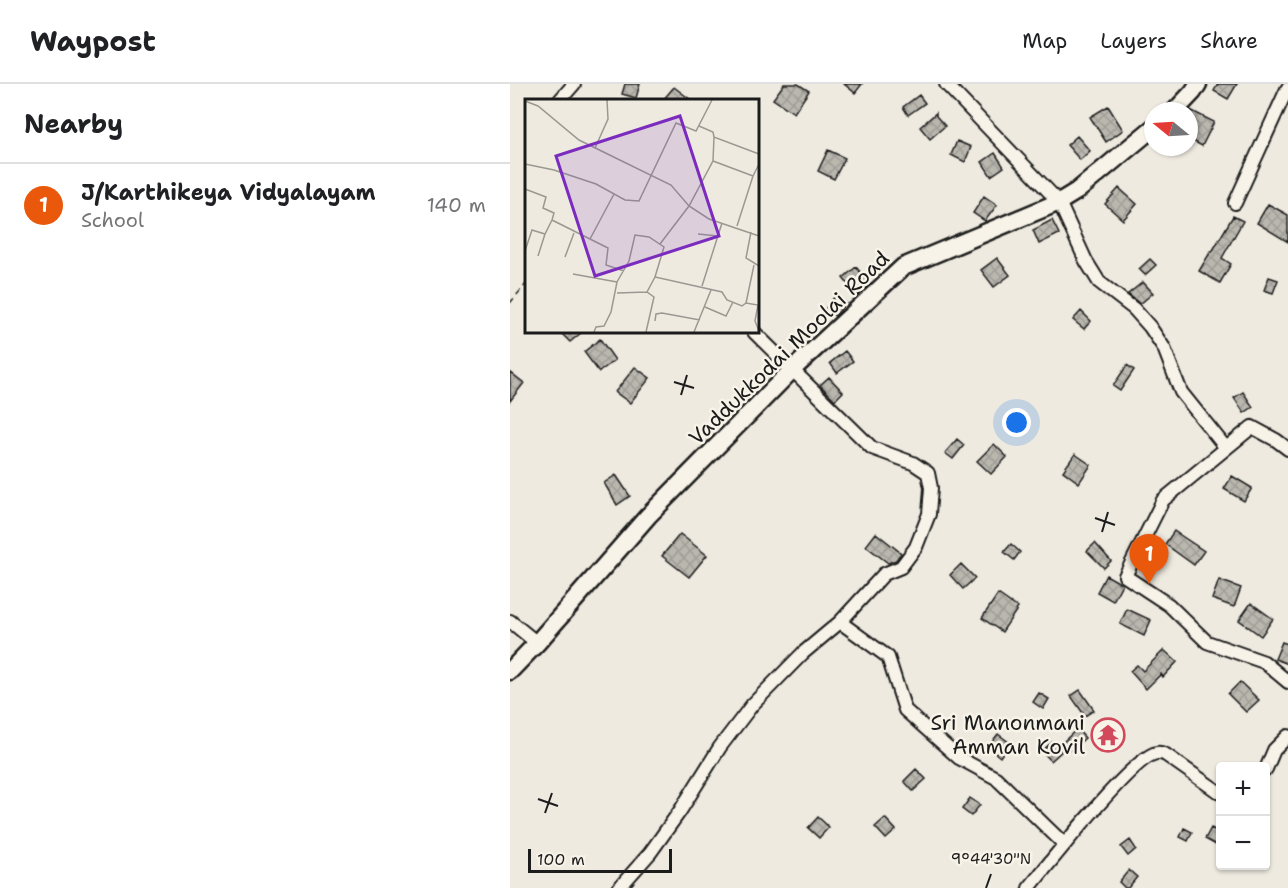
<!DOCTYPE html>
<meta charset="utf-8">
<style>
:root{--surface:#fff;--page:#f2f2f2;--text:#202124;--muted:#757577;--line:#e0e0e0;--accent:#ea580c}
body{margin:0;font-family:"Shantell Sans",sans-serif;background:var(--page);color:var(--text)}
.controls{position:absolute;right:18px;bottom:18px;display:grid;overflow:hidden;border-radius:6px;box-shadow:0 2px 4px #0004}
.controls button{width:54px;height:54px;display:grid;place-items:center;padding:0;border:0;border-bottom:2px solid var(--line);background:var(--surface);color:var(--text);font:30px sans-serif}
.compass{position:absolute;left:634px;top:18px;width:54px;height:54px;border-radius:50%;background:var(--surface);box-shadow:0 2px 4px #0004;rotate:288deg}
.scale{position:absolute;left:18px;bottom:15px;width:144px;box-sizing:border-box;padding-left:6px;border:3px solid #1c1c1c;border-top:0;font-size:16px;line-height:21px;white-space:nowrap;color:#1c1c1c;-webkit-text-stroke:4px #f7f3e8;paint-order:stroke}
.you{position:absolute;left:507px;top:339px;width:21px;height:21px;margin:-15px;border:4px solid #fff;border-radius:50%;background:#1a73e8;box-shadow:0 0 0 9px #1a73e833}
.badge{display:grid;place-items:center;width:39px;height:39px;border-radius:50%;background:var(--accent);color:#fff;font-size:20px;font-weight:700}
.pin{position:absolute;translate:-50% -50px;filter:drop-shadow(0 2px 3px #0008)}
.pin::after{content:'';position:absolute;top:32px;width:21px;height:18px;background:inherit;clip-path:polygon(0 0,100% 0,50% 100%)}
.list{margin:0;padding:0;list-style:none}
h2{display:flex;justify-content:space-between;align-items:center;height:78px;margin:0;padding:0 24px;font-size:26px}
h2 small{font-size:20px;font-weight:400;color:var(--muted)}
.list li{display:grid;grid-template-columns:39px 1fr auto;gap:18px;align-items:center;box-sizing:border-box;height:84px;padding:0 24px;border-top:2px solid var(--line)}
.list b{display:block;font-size:22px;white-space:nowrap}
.list p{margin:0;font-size:20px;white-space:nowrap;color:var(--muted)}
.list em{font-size:20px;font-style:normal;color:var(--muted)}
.map{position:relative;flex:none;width:778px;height:804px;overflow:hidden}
header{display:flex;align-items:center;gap:36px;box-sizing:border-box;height:84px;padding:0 30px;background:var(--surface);border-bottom:2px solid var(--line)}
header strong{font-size:28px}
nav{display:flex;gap:33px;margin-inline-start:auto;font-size:21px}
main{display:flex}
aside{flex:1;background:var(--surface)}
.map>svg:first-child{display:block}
.building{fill:url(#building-cross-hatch);stroke:#1c1c1c;stroke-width:1.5}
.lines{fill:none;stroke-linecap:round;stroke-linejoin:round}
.street-casing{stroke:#1c1c1c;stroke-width:16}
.secondary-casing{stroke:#1c1c1c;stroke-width:21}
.path{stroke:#1c1c1c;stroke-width:1.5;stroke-dasharray:6 4.5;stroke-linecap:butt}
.street{stroke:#f7f3e8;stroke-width:12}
.secondary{stroke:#f7f3e8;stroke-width:16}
.ticks{fill:none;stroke:#1c1c1c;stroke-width:2}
.labels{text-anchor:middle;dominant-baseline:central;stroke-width:5;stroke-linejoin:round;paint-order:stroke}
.street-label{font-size:21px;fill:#1c1c1c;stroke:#f7f3e8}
.poi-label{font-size:21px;fill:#1c1c1c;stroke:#f7f3e8;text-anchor:end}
.inset-road{fill:none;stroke:#9a9892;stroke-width:1.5}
.view{fill:#7b2cbf;fill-opacity:0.15;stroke:#7b2cbf;stroke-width:3}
.inset-edge{fill:none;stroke:#1c1c1c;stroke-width:3}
.ticks-label{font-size:15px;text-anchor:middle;fill:#1c1c1c;stroke:#f7f3e8;stroke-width:5;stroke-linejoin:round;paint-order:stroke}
</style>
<header>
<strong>Waypost</strong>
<nav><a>Map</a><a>Layers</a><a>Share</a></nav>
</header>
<main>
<aside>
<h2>Nearby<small></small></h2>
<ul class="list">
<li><span class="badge">1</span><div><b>J/Karthikeya Vidyalayam</b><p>School</p></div><em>140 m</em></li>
</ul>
</aside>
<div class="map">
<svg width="778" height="804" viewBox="0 0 778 804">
<defs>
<pattern id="building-cross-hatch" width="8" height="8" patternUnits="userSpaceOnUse" patternTransform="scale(1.5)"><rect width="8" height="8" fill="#bab7af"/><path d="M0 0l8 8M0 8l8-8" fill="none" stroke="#9f9d96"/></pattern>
</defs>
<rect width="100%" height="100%" fill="#eeeae0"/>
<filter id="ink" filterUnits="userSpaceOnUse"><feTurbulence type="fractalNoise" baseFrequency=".0167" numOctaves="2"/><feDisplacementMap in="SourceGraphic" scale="12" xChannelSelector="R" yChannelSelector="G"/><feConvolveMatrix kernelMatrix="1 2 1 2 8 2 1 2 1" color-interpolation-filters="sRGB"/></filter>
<g filter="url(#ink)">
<path class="building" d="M 115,0 L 130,0 L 126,14 L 112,10 Z
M 274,0 L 288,0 L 299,7 L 284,29 L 263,15 Z
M 334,0 L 352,0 L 345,9 Z
M 708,0 L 727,0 L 718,15 L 704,7 Z
M 164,3 L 181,16 L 153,16 Z
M 409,11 L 415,19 L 398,31 L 393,23 Z
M 598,22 L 613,46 L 596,58 L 580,33 Z
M 680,26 L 704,38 L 692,62 L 679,55 Z
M 426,29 L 426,32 L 435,42 L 420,55 L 410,43 Z
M 567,52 L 580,67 L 570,76 L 557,61 Z
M 447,57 L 461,63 L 455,78 L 441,71 Z
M 318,66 L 335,74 L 324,95 L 308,87 Z
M 485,69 L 494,83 L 481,92 L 472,78 Z
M 609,104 L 627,120 L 613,136 L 595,120 Z
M 474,112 L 487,121 L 475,137 L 463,129 Z
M 758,120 L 778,131 L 778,158 L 747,139 Z
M 723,132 L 733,137 L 712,174 L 721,180 L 710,199 L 689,187 L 701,167 L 702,168 Z
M 542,136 L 549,150 L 529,160 L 523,146 Z
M 487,174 L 500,191 L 484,203 L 471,186 Z
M 640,175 L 646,181 L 635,191 L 629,185 Z
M 346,183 L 360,200 L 347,211 L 333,194 Z
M 759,193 L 768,196 L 763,209 L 754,206 Z
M 633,198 L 643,209 L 630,220 L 618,210 Z
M 326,211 L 336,219 L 325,232 L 315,225 Z
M 571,227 L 581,237 L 574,245 L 563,236 Z
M 50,248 L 72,248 L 60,258 Z
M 90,255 L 105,276 L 89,288 L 74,268 Z
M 335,267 L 343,277 L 327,289 L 320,279 Z
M 617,281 L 624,286 L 610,307 L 603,302 Z
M 125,283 L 140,294 L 120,319 L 105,308 Z
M 0,288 L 14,299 L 0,317 Z
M 319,293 L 333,308 L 325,316 L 310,301 Z
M 733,308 L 743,323 L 734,329 L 724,314 Z
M 447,355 L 454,361 L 443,375 L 435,369 Z
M 484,360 L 497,373 L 481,390 L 467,377 Z
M 565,370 L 581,381 L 569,399 L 553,387 Z
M 106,391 L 120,412 L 107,421 L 94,399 Z
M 722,392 L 742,404 L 734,417 L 714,405 Z
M 664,447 L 694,467 L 684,481 L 655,460 Z
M 366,449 L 391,469 L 386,476 L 378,479 L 356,462 Z
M 170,450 L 197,471 L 179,493 L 152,472 Z
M 585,459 L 601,477 L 594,484 L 577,467 Z
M 501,460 L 510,468 L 504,476 L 494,468 Z
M 451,480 L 465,494 L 453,505 L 440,491 Z
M 596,491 L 612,500 L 603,517 L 587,508 Z
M 709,496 L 731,504 L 724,523 L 702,515 Z
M 488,510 L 508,524 L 492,548 L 472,534 Z
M 741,519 L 763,535 L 751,552 L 729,536 Z
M 617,525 L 641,536 L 634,552 L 610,540 Z
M 772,558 L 778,560 L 778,580 L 765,575 Z
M 654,566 L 667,578 L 653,593 L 651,590 L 636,605 L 620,587 L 627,581 L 633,587 Z
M 730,598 L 749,616 L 736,628 L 718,610 Z
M 570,606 L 584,626 L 575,632 L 561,612 Z
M 529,609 L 539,615 L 533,625 L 523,618 Z
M 567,645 L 575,654 L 561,667 L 553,658 Z
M 488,650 L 500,659 L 490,673 L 478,663 Z
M 543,657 L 552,667 L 541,677 L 532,667 Z
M 406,685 L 416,695 L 403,707 L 394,697 Z
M 460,714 L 470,721 L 461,732 L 452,725 Z
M 308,733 L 319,743 L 309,754 L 298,744 Z
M 375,734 L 386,746 L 376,755 L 365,743 Z
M 674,744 L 682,748 L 678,757 L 670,753 Z
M 701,744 L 711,749 L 711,753 L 706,761 L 695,755 Z
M 620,756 L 626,765 L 618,772 L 611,763 Z
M 619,786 L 627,793 L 618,804 L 615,804 L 609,798 Z"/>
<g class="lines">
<g class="street-casing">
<path id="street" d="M 436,0 L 549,118 L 576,177 L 589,198 L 624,225 L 640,243 L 654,264 L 671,308 L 716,364
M 50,16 L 64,0
M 725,119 L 777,5
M 778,365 L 766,356 L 742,343 L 653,416 L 615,492 L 659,521 L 697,558 L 754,578 L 778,598
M 0,537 L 27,559
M 330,538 L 378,573 L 395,626 L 449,674 L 486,694 L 554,760
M 756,685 L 764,666 L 778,652
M 109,804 L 140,769 L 170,727 L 210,663 L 242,621 L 293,569 L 330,538 L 374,490 L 391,483 L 406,463 L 419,430 L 421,404 L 418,389 L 403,379 L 362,364 L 244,248
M 519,804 C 538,781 624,671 647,669 C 649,668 654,670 656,671 L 710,709"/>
</g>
<g class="secondary-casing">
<path id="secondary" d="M 665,27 L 683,8 L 688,0
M 0,587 L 27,559 L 138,432 L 282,286 L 393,183 L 549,118 L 567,107 L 643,44"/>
</g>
<path class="path" d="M 0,219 L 16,200"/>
<use href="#street" class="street"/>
<use href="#secondary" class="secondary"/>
</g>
</g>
<path class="ticks" d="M 164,298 L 184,304M 171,311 L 177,291M 585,434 L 605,441M 592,448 L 598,428M 28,715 L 48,722M 35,729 L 42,709M 476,804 L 481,790"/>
<defs>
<g id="temple-ring" transform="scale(1.725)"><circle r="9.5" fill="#f7f3e8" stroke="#d1495b" stroke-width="1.5"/><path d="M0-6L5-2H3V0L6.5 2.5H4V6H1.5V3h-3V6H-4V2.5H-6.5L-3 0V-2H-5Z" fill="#d1495b"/></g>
</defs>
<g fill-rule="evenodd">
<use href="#temple-ring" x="598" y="651"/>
</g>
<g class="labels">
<g class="street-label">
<text transform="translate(279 264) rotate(-44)">Vaddukkodai Moolai Road</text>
</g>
<g class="poi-label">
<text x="575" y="639">Sri Manonmani<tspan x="575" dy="24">Amman Kovil</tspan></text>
</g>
</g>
<g transform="translate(15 15)">
<rect width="234" height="234" fill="#eeeae0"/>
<path class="inset-road" d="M 0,2 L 13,7 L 54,41 L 146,86 L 164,107 L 184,120 L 234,137M 174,27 L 188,33 L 189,38M 70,49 L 83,20 L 82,1M 188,62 L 189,38 L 234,55M 0,65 L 29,71 L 71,85 L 100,101 L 114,102 L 151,24 L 171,32 L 187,1M 0,90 L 21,98 L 18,109 L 29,114 L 27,121 L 83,149 L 81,166 L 99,172M 212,127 L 228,77M 226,133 L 221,159 L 234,167M 173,135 L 193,137M 65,140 L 89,95M 135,145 L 164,107 L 188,62 L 228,77 L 234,65M 0,152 L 7,131 L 20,135 L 27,121M 13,157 L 20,135M 40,158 L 49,134M 48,175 L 92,183M 177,187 L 197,124M 92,194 L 122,193M 221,204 L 229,166M 180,208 L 201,217 L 208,203M 130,222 L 131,215 L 137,214 L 175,221M 69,233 L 71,228 L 79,227 L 86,213 L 92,183 L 104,162 L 110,136 L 124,138 L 139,148 L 130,178 L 197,193 L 202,201 L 217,207 L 221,204 L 233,206 L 230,222 L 234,232M 121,233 L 129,198 L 122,193 L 130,178M 169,233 L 186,191"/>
<path class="view" d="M 155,17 L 194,137 L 70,177 L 31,57 Z"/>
<rect width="234" height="234" class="inset-edge"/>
</g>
<g class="ticks-label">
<text x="481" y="780">9°44'30"N</text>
</g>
</svg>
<div class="controls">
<button>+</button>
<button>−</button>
</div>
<svg class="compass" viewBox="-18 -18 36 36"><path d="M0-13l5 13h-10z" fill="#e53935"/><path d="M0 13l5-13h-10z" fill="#757577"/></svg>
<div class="scale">100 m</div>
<div class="you"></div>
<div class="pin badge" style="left:639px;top:500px">1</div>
</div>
</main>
